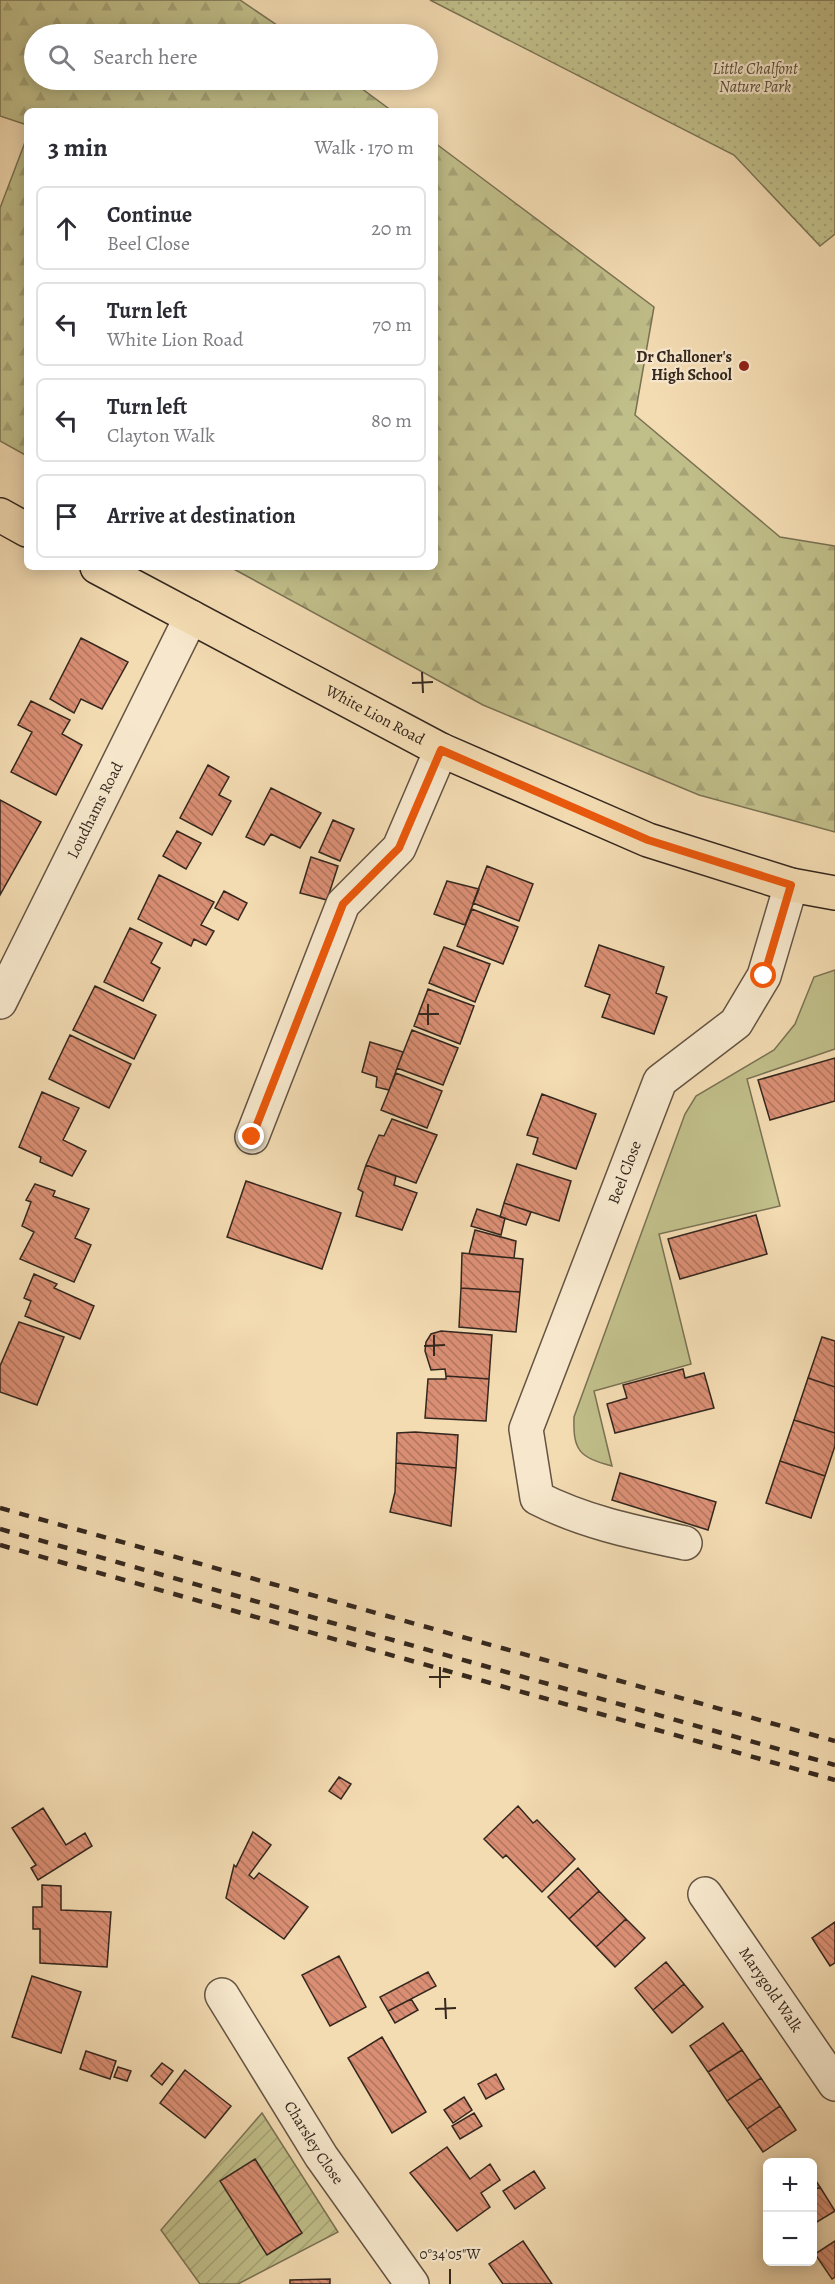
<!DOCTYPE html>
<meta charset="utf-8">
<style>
:root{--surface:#fff;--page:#f2f2f3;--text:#2b2b33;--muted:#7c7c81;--line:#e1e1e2}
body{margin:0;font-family:Alegreya,serif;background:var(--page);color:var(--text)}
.controls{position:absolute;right:18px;bottom:18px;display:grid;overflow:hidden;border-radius:9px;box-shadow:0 3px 15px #0003}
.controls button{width:54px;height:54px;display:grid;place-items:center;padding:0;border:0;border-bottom:2px solid var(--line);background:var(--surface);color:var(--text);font:30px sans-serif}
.stop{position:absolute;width:18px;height:18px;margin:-14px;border:4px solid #ea580c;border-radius:50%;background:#fff}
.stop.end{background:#ea580c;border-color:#fff;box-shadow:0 2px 6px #0008}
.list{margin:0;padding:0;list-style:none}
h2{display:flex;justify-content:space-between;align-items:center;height:78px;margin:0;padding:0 24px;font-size:26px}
h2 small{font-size:20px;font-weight:400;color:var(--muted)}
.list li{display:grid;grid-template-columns:39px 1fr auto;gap:18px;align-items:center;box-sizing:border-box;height:84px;margin:0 12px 12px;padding:0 12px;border:2px solid var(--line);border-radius:9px}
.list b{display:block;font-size:22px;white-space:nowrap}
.list p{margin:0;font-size:20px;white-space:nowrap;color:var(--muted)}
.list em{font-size:20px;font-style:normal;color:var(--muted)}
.icon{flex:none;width:33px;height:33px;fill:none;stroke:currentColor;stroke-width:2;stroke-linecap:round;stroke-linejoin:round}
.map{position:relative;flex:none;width:835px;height:2284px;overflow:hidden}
.search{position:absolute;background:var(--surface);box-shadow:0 3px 15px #0003;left:24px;top:24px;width:414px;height:66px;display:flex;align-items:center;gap:15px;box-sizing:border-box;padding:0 21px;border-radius:33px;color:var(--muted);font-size:22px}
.panel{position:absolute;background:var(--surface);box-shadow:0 3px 15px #0003;left:24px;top:108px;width:414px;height:462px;border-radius:9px}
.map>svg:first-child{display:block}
.grass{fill:#c0be89;stroke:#7a7254;stroke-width:1.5}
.forest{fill:url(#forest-firs);stroke:#7a7254;stroke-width:1.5}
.park{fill:url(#park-dots);stroke:#7a7254;stroke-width:1.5}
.garden{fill:url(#garden-furrows);stroke:#7a7254;stroke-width:1.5}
.building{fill:url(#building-back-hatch);stroke:#34271e;stroke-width:1.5}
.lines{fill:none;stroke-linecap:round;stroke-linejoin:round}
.minor-casing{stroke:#645443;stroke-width:36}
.major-casing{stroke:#34271e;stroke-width:36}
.minor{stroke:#f7e8cd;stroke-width:33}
.major{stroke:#f3dbb2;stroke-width:33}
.rail{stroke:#34271e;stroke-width:4.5;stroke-dasharray:10 10;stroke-linecap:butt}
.route{stroke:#ea580c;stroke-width:8}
.ticks{fill:none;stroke:#34271e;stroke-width:2}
.poi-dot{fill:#8f2418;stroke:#f7e8cd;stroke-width:2}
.labels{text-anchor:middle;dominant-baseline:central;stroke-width:4.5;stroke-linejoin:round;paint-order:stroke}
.park-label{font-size:16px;font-style:italic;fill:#574d39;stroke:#f7e8cd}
.poi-label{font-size:16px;font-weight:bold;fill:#34271e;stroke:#f7e8cd;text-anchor:end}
.street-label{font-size:16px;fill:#34271e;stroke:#f7e8cd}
.ticks-label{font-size:15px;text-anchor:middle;fill:#34271e;stroke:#f7e8cd;stroke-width:4.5;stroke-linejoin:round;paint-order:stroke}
</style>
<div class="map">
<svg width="835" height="2284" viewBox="0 0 835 2284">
<defs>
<pattern id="forest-firs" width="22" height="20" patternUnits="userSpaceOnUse" patternTransform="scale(1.5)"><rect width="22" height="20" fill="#c0be89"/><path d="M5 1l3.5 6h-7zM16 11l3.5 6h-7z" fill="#a6a376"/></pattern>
<pattern id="park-dots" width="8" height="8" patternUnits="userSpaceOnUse" patternTransform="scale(1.5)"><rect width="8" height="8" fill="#c0be89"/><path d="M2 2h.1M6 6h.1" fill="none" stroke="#a6a376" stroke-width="1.8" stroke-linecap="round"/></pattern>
<pattern id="garden-furrows" width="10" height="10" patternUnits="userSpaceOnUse" patternTransform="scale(1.5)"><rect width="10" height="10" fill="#c0be89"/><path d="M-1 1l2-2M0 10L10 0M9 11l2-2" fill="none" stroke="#a6a376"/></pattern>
<pattern id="building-back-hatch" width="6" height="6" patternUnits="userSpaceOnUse" patternTransform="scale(1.5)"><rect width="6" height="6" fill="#da8f74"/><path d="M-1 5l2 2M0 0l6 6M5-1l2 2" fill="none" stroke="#b2755f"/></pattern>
</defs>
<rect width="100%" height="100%" fill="#f3dbb2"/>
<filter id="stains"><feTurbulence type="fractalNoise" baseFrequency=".00333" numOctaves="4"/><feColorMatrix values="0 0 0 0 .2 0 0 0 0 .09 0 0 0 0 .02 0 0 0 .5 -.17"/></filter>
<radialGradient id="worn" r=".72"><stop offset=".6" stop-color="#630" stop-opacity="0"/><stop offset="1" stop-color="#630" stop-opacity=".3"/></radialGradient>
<path class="grass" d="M 835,970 L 835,1049 L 747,1079 L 780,1206 L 659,1234 L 691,1364 L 594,1391 L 612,1466 C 579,1457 573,1451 574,1417 L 685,1114 L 696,1096 L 774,1050 L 795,1024 L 814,977 Z"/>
<path class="forest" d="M 0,0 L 240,0 L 290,34 L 34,34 L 34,80 L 350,80 L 392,111 L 27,111 L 27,125 L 0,116 Z
M 27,137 L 27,456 L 0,441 L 0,208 Z
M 435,143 L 654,307 L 635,415 L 780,537 L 835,546 L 835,832 L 699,795 L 483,705 L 230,567 L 435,567 Z"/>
<path class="park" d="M 430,0 L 835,0 L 835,234 L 820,246 L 734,155 Z"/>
<path class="garden" d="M 262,2113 L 338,2232 L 238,2284 L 200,2284 L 161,2230 Z"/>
<path class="building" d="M 81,638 L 128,662 L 102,709 L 81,699 L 74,713 L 50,699 Z
M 31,701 L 70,720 L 62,734 L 82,745 L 56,795 L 11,772 L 32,732 L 18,725 Z
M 208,765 L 229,777 L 219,795 L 231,801 L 212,835 L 180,818 Z
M 271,788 L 321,813 L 300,848 L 271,834 L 264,845 L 246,837 Z
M 0,800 L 41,822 L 0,895 Z
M 333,820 L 354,829 L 340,861 L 319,852 Z
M 177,831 L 201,843 L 186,869 L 163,856 Z
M 311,857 L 338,866 L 327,900 L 300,893 Z
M 487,866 L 533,884 L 519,921 L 473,903 Z
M 159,875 L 214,902 L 201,925 L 214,931 L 206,945 L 194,939 L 191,946 L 138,919 Z
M 447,881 L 479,889 L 465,925 L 434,914 Z
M 224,891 L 247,903 L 238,920 L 215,908 Z
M 472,909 L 518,927 L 503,964 L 457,946 Z
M 130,928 L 162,943 L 151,963 L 160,968 L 143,1001 L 104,982 Z
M 599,945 L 664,967 L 656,993 L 667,997 L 654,1034 L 602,1017 L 610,995 L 585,986 Z
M 444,947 L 490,964 L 475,1002 L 429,983 Z
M 95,986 L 156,1015 L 134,1059 L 73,1030 Z
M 428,989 L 474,1006 L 460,1044 L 414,1026 Z
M 412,1030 L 458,1048 L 443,1085 L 397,1068 Z
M 70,1035 L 131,1064 L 109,1108 L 49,1079 Z
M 370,1042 L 403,1052 L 389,1090 L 376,1087 L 377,1077 L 362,1072 Z
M 835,1058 L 835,1101 L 770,1120 L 758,1080 Z
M 396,1073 L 442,1091 L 427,1128 L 381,1110 Z
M 42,1092 L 79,1108 L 63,1140 L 86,1151 L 72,1176 L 40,1162 L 41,1157 L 19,1147 Z
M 542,1094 L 596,1114 L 576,1169 L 533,1154 L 538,1138 L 527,1135 Z
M 392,1119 L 437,1135 L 416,1183 L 366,1165 L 379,1135 L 384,1136 Z
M 517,1164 L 571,1181 L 559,1221 L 504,1203 Z
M 366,1165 L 396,1176 L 394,1185 L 417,1193 L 402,1230 L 356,1216 L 363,1192 L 358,1189 Z
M 246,1181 L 341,1213 L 322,1269 L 227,1237 Z
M 35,1184 L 55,1191 L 53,1196 L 89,1209 L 75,1238 L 91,1245 L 74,1282 L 20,1259 L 34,1232 L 22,1226 L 31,1202 L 26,1200 Z
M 504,1203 L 531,1212 L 526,1225 L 500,1217 Z
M 477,1209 L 505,1218 L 501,1235 L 471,1226 Z
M 756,1215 L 767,1254 L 680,1279 L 668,1239 Z
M 475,1230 L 516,1241 L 514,1258 L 469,1254 Z
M 462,1253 L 523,1259 L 520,1292 L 461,1288 Z
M 34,1274 L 57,1284 L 54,1288 L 94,1306 L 80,1339 L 25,1316 L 31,1301 L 24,1298 Z
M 461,1288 L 520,1292 L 516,1332 L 459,1327 Z
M 19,1322 L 64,1337 L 37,1405 L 0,1392 L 0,1366 Z
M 441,1331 L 492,1335 L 489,1379 L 446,1376 L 445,1369 L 431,1370 L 425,1351 L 426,1342 L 431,1334 Z
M 822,1337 L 835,1341 L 835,1387 L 808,1378 Z
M 683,1369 L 685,1378 L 704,1373 L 714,1408 L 615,1433 L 607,1404 L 627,1398 L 623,1385 Z
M 446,1376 L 489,1379 L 486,1421 L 425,1418 L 428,1379 L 446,1379 Z
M 808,1378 L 835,1387 L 835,1433 L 794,1420 Z
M 794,1420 L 835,1433 L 835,1446 L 825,1476 L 780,1461 Z
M 415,1432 L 458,1435 L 456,1468 L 396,1463 L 397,1433 Z
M 780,1461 L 825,1476 L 811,1518 L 766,1503 Z
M 396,1463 L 456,1468 L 451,1526 L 390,1512 L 395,1492 Z
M 620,1473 L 716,1502 L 708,1530 L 612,1500 Z
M 339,1777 L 351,1784 L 341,1799 L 329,1791 Z
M 518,1806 L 533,1823 L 537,1820 L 575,1859 L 542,1892 L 506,1855 L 503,1858 L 484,1839 Z
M 43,1808 L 66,1845 L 85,1833 L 92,1846 L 38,1880 L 31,1868 L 36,1865 L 12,1828 Z
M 253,1832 L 271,1845 L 249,1875 L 254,1879 L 259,1873 L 308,1907 L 284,1939 L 226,1898 L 234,1865 L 236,1867 Z
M 578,1868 L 599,1891 L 569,1919 L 548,1897 Z
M 42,1885 L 61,1886 L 61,1910 L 111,1912 L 107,1967 L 40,1963 L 40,1929 L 33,1929 L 33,1907 L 42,1907 Z
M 599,1891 L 626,1919 L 596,1947 L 569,1919 Z
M 626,1919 L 645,1938 L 615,1967 L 596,1947 Z
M 835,1922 L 835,1963 L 830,1966 L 812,1938 Z
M 339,1956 L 366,2007 L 330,2026 L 302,1975 Z
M 666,1962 L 684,1984 L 653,2010 L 635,1988 Z
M 428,1972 L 436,1986 L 388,2011 L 380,1997 Z
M 32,1976 L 81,1992 L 61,2053 L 12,2037 Z
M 684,1984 L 703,2007 L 672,2033 L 653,2010 Z
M 411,1999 L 418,2010 L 395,2023 L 388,2011 Z
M 723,2023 L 742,2050 L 708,2072 L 690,2046 Z
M 382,2037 L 426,2112 L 392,2133 L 348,2058 Z
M 742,2050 L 761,2078 L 727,2101 L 708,2072 Z
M 86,2051 L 116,2061 L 110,2079 L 80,2069 Z
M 162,2063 L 173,2071 L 162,2085 L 151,2076 Z
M 118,2067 L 131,2071 L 127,2081 L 114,2077 Z
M 185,2070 L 231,2106 L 205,2138 L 160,2103 Z
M 496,2074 L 504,2089 L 486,2099 L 478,2084 Z
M 761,2078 L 780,2106 L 747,2129 L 727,2101 Z
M 464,2097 L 472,2110 L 453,2123 L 444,2110 Z
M 780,2106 L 796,2130 L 763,2152 L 747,2129 Z
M 474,2113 L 482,2126 L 460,2139 L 452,2126 Z
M 447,2147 L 470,2179 L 490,2164 L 500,2180 L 481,2193 L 490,2207 L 457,2231 L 410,2173 Z
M 255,2159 L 302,2233 L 267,2255 L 220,2181 Z
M 534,2171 L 545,2188 L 515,2209 L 503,2191 Z
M 812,2175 L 820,2187 L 812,2191 Z
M 820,2187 L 835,2211 L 812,2225 L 812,2191 Z
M 523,2241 L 552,2284 L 503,2284 L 489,2264 Z
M 835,2241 L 835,2277 L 832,2279 L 815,2254 Z
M 330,2279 L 330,2284 L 290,2284 L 290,2280 Z"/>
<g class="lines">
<g class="minor-casing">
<g id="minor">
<path id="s1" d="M 0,1002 L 191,617"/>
<path d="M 252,1137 L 343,904 L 399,848 L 441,750"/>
<path id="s2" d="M 685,1543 C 633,1532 584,1522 537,1498 L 526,1429 L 660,1081 L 736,1023 L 764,976 L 791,885"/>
<path id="s3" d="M 705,1894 L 835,2084"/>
<path id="s4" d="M 222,1995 L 321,2156 L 412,2284"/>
</g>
</g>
<g class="major-casing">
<g id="major">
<path d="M 0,515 L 27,530"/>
<path id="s5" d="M 97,567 L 441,750 L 648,840 L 791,885 L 835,893"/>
</g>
</g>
<use href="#minor" class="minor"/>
<use href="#major" class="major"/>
<path class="rail" d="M 0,1508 L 835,1741
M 0,1529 L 835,1765
M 0,1545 L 835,1780"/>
</g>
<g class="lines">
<path class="route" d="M 252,1137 L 343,904 L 399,848 L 441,750 L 648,840 L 791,885 L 764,976"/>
</g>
<path class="ticks" d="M 422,672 L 423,693M 412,683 L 433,682M 428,1004 L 428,1025M 418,1014 L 439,1014M 434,1335 L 434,1356M 424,1346 L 445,1345M 440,1667 L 440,1688M 429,1677 L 450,1677M 445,1998 L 446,2019M 435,2009 L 456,2008M 450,2269 L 450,2284"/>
<circle class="poi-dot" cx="744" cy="366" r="6"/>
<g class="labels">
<g class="park-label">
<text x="755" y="69">Little Chalfont<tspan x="755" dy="18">Nature Park</tspan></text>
</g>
<g class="poi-label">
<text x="732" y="357">Dr Challoner's<tspan x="732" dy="18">High School</tspan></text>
</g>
<g class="street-label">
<text stroke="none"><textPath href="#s5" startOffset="315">White Lion Road</textPath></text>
<text stroke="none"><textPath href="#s1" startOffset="214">Loudhams Road</textPath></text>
<text stroke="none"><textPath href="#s2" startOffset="500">Beel Close</textPath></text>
<text stroke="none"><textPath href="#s3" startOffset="116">Marygold Walk</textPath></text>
<text stroke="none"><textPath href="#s4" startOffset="174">Charsley Close</textPath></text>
</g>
</g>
<g class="ticks-label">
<text x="450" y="2259">0°34'05"W</text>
</g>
<rect width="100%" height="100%" filter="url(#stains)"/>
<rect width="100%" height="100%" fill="url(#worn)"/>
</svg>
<div class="controls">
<button>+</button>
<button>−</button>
</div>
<div class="stop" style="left:764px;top:976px"></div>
<div class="stop end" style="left:252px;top:1137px"></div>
<div class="search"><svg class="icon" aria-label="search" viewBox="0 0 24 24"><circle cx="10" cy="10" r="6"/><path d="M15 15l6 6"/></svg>Search here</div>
<section class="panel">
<h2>3 min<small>Walk · 170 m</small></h2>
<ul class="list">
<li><svg class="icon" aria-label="ahead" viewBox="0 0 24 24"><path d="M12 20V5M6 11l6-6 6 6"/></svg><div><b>Continue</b><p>Beel Close</p></div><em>20 m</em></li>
<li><svg class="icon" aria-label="left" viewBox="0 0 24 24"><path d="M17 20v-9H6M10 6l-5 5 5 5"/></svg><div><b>Turn left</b><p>White Lion Road</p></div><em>70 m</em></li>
<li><svg class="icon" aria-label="left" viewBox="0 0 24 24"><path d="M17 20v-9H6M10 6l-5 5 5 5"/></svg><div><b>Turn left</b><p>Clayton Walk</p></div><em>80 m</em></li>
<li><svg class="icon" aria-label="arrive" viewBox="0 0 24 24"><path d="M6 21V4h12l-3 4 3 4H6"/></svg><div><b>Arrive at destination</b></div></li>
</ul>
</section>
</div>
